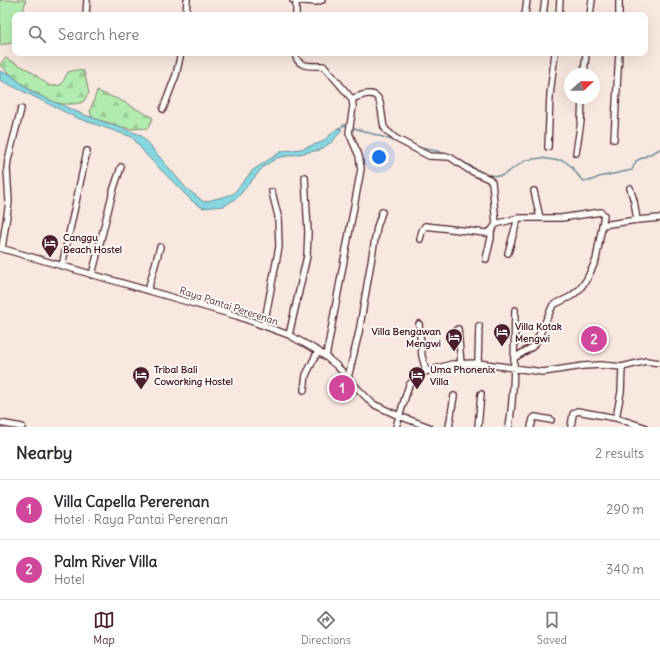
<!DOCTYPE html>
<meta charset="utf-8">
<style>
:root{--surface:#fff;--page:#f2f2f3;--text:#2b2b33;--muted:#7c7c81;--line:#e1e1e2;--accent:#4a1f2b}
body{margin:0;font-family:Delius,sans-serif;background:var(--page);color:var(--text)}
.compass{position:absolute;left:564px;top:68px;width:36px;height:36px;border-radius:50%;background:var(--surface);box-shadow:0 4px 16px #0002;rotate:69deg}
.you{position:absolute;left:379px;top:157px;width:14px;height:14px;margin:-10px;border:3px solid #fff;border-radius:50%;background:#1a73e8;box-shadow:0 0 0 6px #1a73e833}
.badge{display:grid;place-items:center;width:26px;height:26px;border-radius:50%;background:var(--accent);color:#fff;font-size:13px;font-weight:700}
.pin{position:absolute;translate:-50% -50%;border:2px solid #fff;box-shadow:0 1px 4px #0006}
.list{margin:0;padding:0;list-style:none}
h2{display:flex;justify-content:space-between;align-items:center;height:52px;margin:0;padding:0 16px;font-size:17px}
h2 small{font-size:13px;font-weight:400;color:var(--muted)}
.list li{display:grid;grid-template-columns:26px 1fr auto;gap:12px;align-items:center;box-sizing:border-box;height:60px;padding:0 16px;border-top:1px solid var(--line)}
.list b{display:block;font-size:15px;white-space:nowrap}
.list p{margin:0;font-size:13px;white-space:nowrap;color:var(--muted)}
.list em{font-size:13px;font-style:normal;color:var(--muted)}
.icon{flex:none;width:22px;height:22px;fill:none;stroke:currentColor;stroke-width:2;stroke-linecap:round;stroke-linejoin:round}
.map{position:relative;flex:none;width:660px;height:427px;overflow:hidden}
.search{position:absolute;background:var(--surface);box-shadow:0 4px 16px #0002;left:12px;right:12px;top:12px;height:44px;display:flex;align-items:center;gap:10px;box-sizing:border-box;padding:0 14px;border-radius:8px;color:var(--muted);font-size:15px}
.sheet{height:172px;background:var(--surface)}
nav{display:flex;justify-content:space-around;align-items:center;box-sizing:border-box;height:56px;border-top:1px solid var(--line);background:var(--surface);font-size:11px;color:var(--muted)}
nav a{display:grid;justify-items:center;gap:2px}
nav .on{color:var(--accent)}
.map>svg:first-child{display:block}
.grass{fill:#b2ebaf;stroke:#7e856d}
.forest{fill:url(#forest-firs);stroke:#7e856d}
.water{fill:#86d7e0;stroke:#6e8d98}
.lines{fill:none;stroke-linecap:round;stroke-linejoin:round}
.stream{stroke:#6e8d98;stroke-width:1.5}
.minor-casing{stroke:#4a1f2b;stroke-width:8}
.minor{stroke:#fdfcf7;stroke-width:5.5}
.labels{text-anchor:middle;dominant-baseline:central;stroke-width:3.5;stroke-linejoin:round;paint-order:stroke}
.poi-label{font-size:10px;font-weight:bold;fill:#4a1f2b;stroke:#fdfcf7;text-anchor:start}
.street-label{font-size:10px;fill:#4a1f2b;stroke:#fdfcf7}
</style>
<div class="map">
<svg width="660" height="427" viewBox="0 0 660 427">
<defs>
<pattern id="forest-firs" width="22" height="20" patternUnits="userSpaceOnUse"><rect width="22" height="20" fill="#b2ebaf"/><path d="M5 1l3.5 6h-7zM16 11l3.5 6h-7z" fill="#9bc997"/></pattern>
</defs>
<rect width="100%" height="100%" fill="#f9e8df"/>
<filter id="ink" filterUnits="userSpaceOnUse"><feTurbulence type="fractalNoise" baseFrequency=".025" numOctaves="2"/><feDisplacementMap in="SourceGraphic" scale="8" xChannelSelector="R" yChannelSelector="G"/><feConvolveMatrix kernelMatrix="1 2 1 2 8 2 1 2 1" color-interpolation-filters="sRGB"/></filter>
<g filter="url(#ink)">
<path class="grass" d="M 0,0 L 26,0 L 22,15 L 15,15 L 15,35 L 12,43 L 0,45 Z"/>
<path class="forest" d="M 5,58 L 29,70 L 50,86 L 61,85 L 68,72 L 75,70 L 84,71 L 89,93 L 83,102 C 79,103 75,104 71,104 C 46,107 17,80 0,65 Z
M 97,91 L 120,100 L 153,118 L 148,128 L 130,129 L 92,118 L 90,111 Z"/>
<path class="water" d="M 0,71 L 10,74 L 32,92 L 82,114 L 141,135 L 186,188 L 204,202 L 233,194 L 253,170 L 282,151 L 301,149 L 322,142 L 339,127 L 342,130 L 333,141 L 320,150 L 277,158 L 264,166 L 237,198 L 224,206 L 203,208 L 192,201 L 148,157 L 132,137 L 77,118 L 0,80 Z"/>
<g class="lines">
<path class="stream" d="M 351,127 L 395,141
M 339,129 L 344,125 L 347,126
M 420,148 L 437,151 L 447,155
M 461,161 L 481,172
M 488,175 L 500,176 L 505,174 L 526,160 L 542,158 L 553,160 L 563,160 L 571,166 L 581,179 L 585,181 L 590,181 L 599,177 L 632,170 L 636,161 L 660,149"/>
<g class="minor-casing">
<path id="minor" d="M 293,0 L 316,2 L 322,0
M 86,15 L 87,0
M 186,15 L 187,0
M 296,15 L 296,0
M 525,15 L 527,0
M 543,15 L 545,0
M 559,15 L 560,0
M 590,15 L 592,0
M 619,15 L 619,0
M 295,53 C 297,68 310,66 323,66 L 325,67 L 352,99 L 353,106 L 349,133 L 359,156 L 361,169 L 326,357
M 584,74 L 586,53
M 352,99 C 385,84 379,105 384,127 L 386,130 L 395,138 L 429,156 L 450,157 L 469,170 L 489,179 L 492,182 L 496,224 L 491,231 L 486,233 L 425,226 L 422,231 L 420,239
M 163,109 L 176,75 L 181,53
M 614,139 L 619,53
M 548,147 L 550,95 L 555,53
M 576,153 L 581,121 L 582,98
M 630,188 L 634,201 L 637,220
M 534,191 L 540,218
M 496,224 L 518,218 L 561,218 L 601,212 L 604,215 L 596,260 L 587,279 L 579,290 L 570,297 L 553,305 L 536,342 L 532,347 L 514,358
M 602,225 L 637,220 L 660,218
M 0,248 L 237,316 L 289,335 L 318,351 L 326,357 L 337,366 L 358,389 L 373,404 L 399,416 L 429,427
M 2,248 L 9,202 L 7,169 L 8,160 L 21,109
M 508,253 L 518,218
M 486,259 L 491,238 L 491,231
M 62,266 L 87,151
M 92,275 L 113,191 L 121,167
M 148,290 L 160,247
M 419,324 L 422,356 L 426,371
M 264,325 L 279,247 L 278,216 L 272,192
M 458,329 L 461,364
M 289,335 L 307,256 L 308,232 L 305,177
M 478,363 L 479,326
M 348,378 L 359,332 L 377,227 L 382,212
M 304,390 L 306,375 L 318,351
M 616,418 L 621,392 L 622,367
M 0,423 L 22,427
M 396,427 L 409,385 L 421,373 L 452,364 L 478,363 L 543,372 L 583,366 L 601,365 L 622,367 L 646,361 L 660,363
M 449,427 L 454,396
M 478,427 L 481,394
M 509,427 C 515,388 514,349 515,310
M 531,427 L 533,419 L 535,417 L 551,420
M 571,427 L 573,414 L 577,411 L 616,418 L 644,427"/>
</g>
<use href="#minor" class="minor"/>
</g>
</g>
<defs>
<g id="hotel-pin" transform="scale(0.9)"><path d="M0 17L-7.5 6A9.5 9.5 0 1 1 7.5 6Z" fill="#4a1f2b" stroke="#fdfcf7"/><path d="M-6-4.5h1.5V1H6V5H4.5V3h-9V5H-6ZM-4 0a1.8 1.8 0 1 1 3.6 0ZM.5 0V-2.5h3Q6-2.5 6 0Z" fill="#fff"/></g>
</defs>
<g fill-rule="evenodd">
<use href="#hotel-pin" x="50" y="243"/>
<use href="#hotel-pin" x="502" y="332"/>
<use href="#hotel-pin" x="454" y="337"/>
<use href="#hotel-pin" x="141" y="375"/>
<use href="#hotel-pin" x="417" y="375"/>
</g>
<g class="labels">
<g class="poi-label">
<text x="63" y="237">Canggu<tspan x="63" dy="12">Beach Hostel</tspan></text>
<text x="515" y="326">Villa Kotak<tspan x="515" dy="12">Mengwi</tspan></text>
<text x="441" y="331" text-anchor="end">Villa Bengawan<tspan x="441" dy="12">Mengwi</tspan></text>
<text x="154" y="369">Tribal Bali<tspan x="154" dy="12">Coworking Hostel</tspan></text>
<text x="430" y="369">Uma Phonenix<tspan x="430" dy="12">Villa</tspan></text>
</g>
<g class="street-label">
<text transform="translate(229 306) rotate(18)">Raya Pantai Pererenan</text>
</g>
</g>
</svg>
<svg class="compass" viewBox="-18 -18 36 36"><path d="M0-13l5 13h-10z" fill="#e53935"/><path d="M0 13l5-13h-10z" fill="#7c7c81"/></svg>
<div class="you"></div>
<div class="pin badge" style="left:342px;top:388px;background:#d1479c">1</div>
<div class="pin badge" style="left:594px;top:339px;background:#d1479c">2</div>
<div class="search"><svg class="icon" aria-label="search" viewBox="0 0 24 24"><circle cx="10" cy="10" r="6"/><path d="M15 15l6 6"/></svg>Search here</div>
</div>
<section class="sheet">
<h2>Nearby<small>2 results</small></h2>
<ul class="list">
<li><span class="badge" style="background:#d1479c">1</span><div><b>Villa Capella Pererenan</b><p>Hotel · Raya Pantai Pererenan</p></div><em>290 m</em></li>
<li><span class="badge" style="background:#d1479c">2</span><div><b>Palm River Villa</b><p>Hotel</p></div><em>340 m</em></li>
</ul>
</section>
<nav>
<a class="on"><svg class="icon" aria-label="map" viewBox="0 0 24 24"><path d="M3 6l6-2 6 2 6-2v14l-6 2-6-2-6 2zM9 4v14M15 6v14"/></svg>Map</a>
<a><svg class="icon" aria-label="directions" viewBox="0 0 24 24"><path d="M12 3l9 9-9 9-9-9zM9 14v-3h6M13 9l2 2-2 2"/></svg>Directions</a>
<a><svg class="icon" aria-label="saved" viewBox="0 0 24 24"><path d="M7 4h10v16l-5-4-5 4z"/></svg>Saved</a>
</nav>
